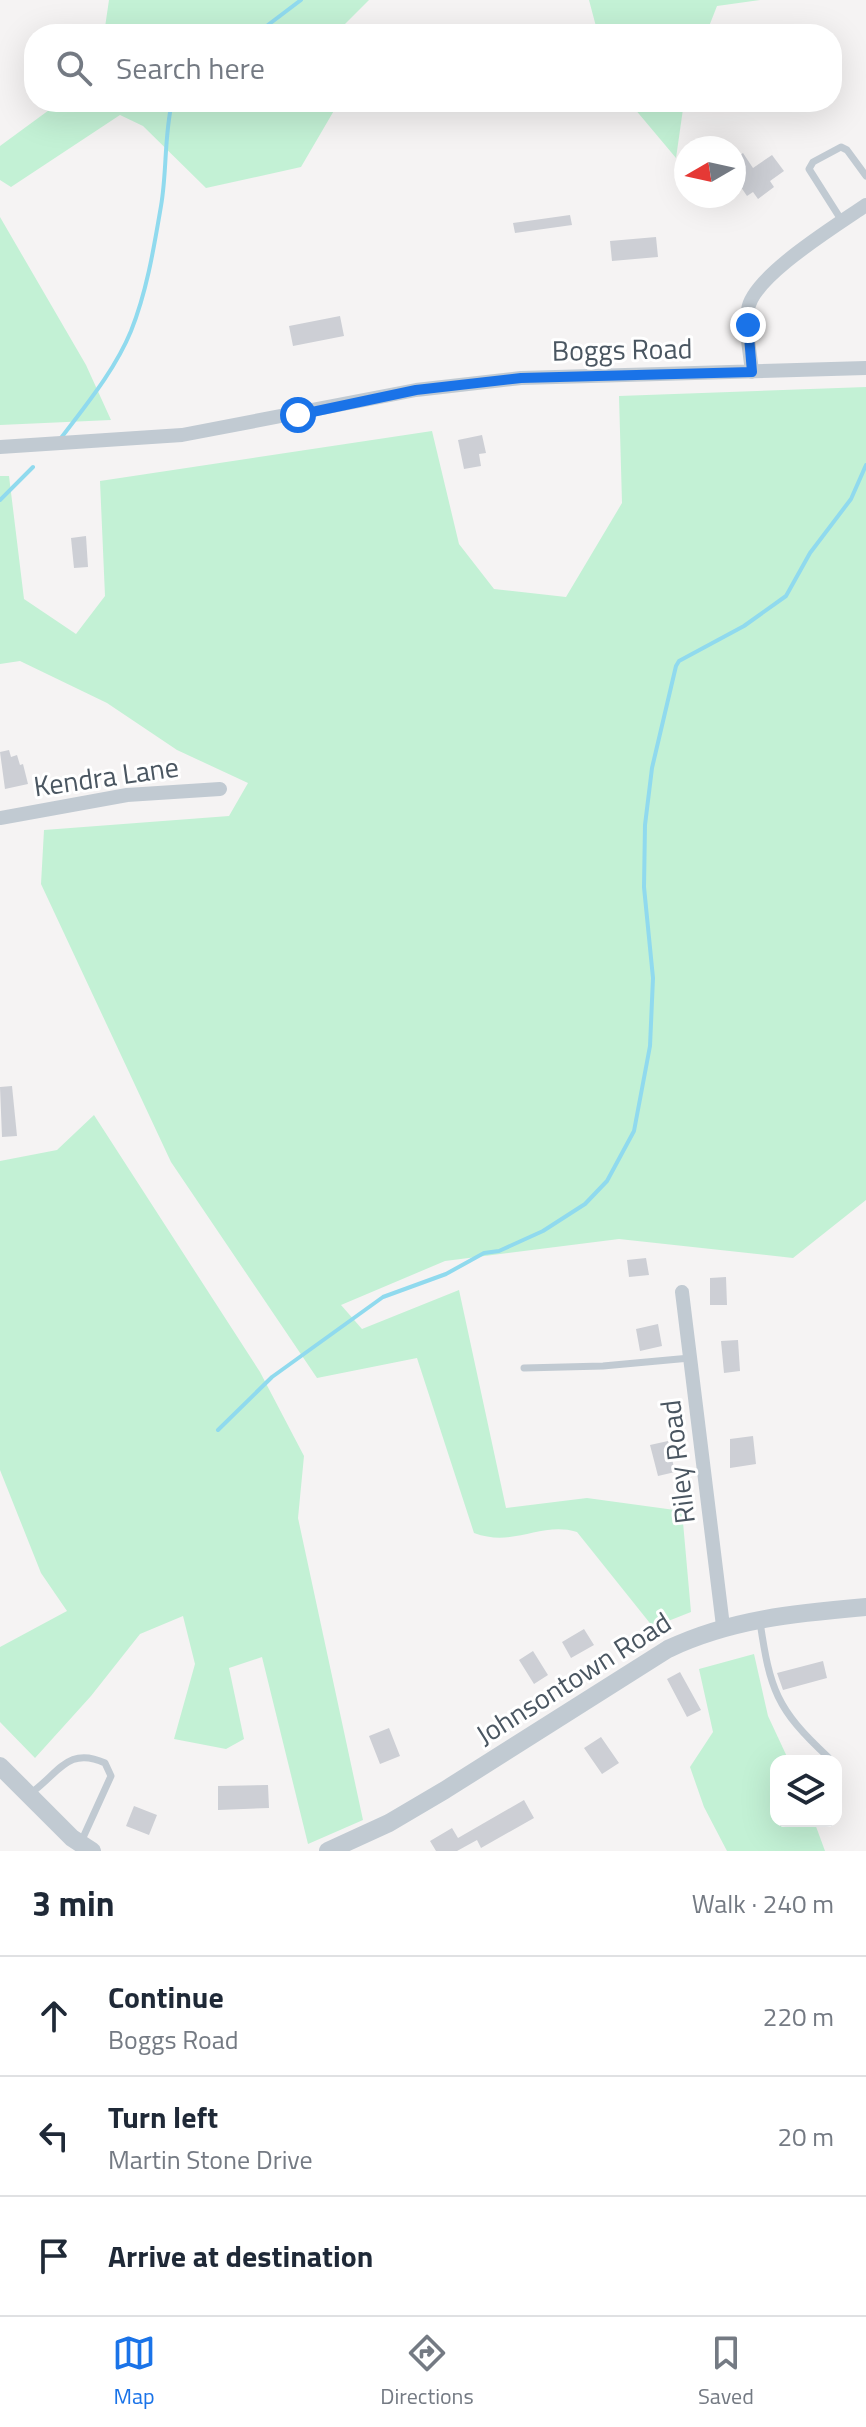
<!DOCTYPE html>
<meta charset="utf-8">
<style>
:root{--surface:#fff;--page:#f6f6f7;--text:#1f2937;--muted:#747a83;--line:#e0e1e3;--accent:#1a73e8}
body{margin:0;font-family:"Titillium Web",sans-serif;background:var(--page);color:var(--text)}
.controls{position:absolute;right:24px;bottom:24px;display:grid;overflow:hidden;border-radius:16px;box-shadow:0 8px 32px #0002}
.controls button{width:72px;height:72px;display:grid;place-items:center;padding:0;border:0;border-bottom:2px solid var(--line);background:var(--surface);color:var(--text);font:40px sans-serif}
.compass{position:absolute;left:674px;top:136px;width:72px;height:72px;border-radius:50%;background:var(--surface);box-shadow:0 8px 32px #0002;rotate:261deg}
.stop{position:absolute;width:24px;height:24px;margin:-18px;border:6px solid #1a73e8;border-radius:50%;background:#fff}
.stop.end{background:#1a73e8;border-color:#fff;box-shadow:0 2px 8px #0008}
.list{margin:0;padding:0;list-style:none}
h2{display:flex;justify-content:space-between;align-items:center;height:104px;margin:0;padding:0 32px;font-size:34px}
h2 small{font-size:26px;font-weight:400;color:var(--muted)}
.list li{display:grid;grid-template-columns:52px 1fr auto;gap:24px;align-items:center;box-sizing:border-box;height:120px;padding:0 32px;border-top:2px solid var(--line)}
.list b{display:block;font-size:30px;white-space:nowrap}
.list p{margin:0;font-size:26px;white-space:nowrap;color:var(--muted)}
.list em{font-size:26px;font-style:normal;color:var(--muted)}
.icon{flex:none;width:44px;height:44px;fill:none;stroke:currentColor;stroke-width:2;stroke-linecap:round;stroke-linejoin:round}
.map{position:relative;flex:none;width:866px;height:1851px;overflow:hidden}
.search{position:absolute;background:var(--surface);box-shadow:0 8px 32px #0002;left:24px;right:24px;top:24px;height:88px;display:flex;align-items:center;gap:20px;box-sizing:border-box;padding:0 28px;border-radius:32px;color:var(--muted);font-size:30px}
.sheet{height:464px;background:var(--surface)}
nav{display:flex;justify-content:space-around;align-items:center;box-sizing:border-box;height:112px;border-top:2px solid var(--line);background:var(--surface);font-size:22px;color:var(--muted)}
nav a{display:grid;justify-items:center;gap:4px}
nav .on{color:var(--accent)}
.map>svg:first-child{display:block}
.green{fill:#c3f1d5}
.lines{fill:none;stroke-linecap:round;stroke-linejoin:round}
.stream{stroke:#90daee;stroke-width:4}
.building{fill:#cdcfd5}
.service{stroke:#c1cad2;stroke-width:7}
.minor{stroke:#c1cad2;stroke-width:14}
.tertiary{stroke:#c1cad2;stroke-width:18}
.route{stroke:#1a73e8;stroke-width:10}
.labels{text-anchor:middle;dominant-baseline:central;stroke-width:6;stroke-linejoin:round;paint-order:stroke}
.street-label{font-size:28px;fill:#4a5661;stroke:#fff}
</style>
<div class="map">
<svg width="866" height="1851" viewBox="0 0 866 1851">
<rect width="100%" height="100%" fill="#f5f3f3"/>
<path class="green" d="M 109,0 L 369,0 L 335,34 L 104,34 Z
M 589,0 L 760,0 L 717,6 L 706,34 L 598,34 Z
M 60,102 L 339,102 L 301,167 L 206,188 L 143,126 L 120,115 L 11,187 L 0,180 L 0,146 Z
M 629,102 L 684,102 L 676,158 Z
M 0,217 L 86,365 L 111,420 L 0,425 Z
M 866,387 L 866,1200 L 793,1258 L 619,1239 L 445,1261 L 341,1305 L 362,1329 L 459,1290 L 506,1508 L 587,1498 L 682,1511 L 691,1612 L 653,1627 L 577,1532 C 541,1521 514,1548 474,1533 L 417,1358 L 317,1378 L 171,1162 L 41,884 L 44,830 L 229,816 L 248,783 L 177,750 L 107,703 L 20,661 L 0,664 L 0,476 L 9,476 L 24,599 L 76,634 L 105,596 L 100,481 L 432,431 L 459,544 L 494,589 L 566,597 L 622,503 L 619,396 Z
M 94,1115 L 260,1372 L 304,1456 L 298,1518 L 363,1820 L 308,1844 L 262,1657 L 229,1668 L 244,1739 L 226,1749 L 174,1739 L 195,1664 L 183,1616 L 140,1634 L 91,1696 L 35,1758 L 0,1722 L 0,1647 L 67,1611 L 41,1573 L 0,1470 L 0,1161 L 57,1150 Z
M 754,1654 L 768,1716 L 789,1761 L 776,1761 L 776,1821 L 814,1821 L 825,1851 L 727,1851 L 704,1807 L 690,1767 L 713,1732 L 699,1669 Z"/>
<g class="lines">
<path class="stream" d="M 256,34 L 301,0
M 61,438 C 86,405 115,370 131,331 C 147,291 154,247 161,206 C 167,172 164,137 172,102
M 0,500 L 33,467
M 218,1430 L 272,1377 L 383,1297 L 446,1274 L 484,1253 L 499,1251 L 543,1231 L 585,1204 L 607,1181 L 634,1131 L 650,1046 L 653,978 L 644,887 L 645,825 L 652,768 L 676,666 L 679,661 L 744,626 L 786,596 L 810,553 L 851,499 L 866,465"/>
</g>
<path class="building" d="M 743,153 L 753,168 L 772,155 L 784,171 L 770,181 L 774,187 L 758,199 L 753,192 L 747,196 L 734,177 L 734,159 Z
M 570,215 L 572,225 L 515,233 L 513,223 Z
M 656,237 L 658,257 L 612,261 L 610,241 Z
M 340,316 L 344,336 L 293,346 L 289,326 Z
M 482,435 L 486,453 L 479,454 L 481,466 L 464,469 L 458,440 Z
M 86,536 L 88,567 L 74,568 L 71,538 Z
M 9,750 L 11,757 L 17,755 L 20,765 L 23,764 L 28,784 L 5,789 L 0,752 Z
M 12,1086 L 17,1136 L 2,1137 L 0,1087 Z
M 646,1258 L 649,1275 L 629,1277 L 627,1260 Z
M 726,1277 L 727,1305 L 710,1305 L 710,1278 Z
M 658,1324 L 662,1346 L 640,1351 L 636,1329 Z
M 738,1340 L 740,1371 L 724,1373 L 721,1341 Z
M 753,1436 L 756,1464 L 730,1468 L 730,1439 Z
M 668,1441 L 675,1472 L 658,1476 L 650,1445 Z
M 584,1629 L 594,1645 L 571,1658 L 562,1642 Z
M 533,1651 L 548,1675 L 534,1684 L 519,1660 Z
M 823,1661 L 827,1678 L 783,1690 L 777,1673 Z
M 680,1672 L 701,1710 L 687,1717 L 667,1679 Z
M 389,1728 L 400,1756 L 380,1764 L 369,1736 Z
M 601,1737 L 619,1763 L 602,1774 L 584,1748 Z
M 268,1785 L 269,1808 L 218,1810 L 218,1786 Z
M 524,1800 L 534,1818 L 481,1848 L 477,1840 L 457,1851 L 436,1851 L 430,1841 L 452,1828 L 458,1838 Z
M 134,1806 L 157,1815 L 149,1835 L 126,1826 Z"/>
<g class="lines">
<path class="service" d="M 842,221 L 809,169 L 813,162 L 841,147 L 847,150 L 866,176
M 524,1368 L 603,1366 L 690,1358
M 760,1622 C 770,1689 776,1709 828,1757
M 31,1793 C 59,1773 68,1746 105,1763 L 111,1776 L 81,1842"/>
<path class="minor" d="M 752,372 C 750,352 745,330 748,310 C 751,277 839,224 866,205
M 0,447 L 182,435 L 416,390 L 521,378 L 866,368
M 0,818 L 127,795 L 220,789
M 682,1292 L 723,1626"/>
<path class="tertiary" d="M 0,1766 L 72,1838 L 92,1851
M 328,1851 L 389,1823 L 445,1790 L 668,1649 C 731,1619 797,1613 866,1607"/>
</g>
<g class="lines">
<path class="route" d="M 298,415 L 416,390 L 521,378 L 752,372 L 748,325"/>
</g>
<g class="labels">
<g class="street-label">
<text transform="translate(622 349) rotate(-1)">Boggs Road</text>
<text transform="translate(106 776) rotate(-8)">Kendra Lane</text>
<text transform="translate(677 1462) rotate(-97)">Riley Road</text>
<text transform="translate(573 1678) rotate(-32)">Johnsontown Road</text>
</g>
</g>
</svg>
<div class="controls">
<button><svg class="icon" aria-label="layers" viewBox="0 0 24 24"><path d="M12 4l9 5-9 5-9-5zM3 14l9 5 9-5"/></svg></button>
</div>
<svg class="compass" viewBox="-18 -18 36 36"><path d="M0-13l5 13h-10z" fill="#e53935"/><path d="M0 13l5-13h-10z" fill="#747a83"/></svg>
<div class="stop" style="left:298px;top:415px"></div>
<div class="stop end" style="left:748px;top:325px"></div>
<div class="search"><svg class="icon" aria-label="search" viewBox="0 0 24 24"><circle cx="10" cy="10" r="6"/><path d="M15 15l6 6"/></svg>Search here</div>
</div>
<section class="sheet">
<h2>3 min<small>Walk · 240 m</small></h2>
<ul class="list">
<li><svg class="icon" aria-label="ahead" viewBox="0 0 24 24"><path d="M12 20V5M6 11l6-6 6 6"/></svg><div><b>Continue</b><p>Boggs Road</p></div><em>220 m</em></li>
<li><svg class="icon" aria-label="left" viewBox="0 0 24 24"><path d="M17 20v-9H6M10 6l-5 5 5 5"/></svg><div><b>Turn left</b><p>Martin Stone Drive</p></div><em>20 m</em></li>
<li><svg class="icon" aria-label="arrive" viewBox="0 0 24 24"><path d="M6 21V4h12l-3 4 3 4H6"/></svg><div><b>Arrive at destination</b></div></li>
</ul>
</section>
<nav>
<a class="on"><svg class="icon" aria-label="map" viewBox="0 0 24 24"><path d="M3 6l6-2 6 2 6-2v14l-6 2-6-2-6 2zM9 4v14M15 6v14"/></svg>Map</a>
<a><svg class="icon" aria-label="directions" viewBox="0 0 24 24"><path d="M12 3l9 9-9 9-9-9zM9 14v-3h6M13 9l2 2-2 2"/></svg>Directions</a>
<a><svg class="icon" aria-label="saved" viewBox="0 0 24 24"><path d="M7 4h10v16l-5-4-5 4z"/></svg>Saved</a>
</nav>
